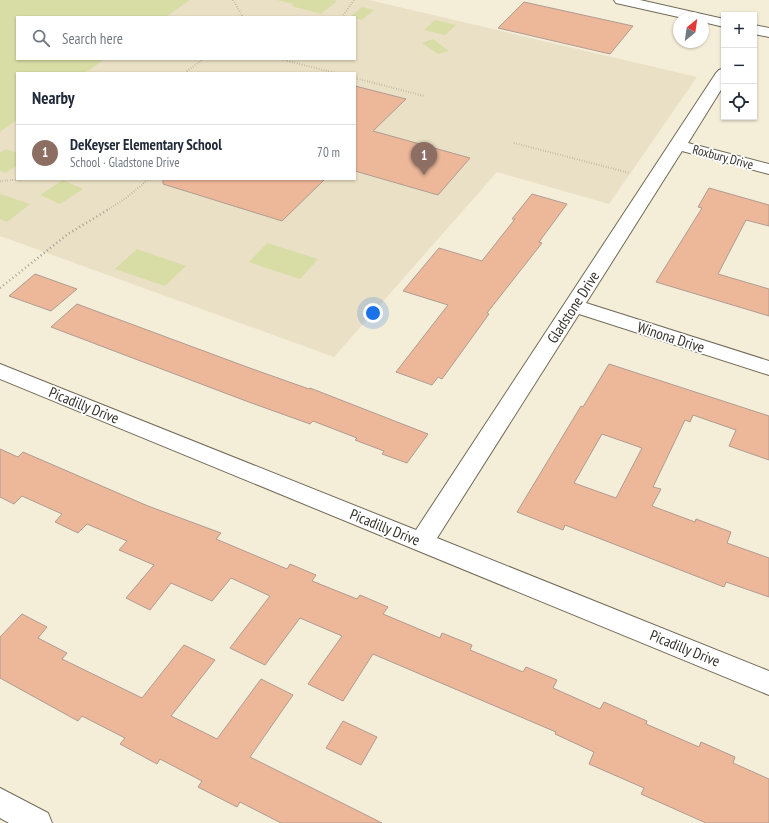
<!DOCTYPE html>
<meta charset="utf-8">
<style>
:root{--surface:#fff;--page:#f2f2f3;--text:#1f2937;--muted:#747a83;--line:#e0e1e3;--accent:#b45309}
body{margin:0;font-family:"PT Sans Narrow",sans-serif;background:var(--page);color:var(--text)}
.controls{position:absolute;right:12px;top:12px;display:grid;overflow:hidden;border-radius:0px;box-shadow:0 1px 3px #0004}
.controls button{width:36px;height:36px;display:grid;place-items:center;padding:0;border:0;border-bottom:1px solid var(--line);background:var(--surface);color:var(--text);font:20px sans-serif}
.compass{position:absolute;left:673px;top:12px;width:36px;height:36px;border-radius:50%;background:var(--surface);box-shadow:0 1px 3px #0004;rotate:29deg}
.you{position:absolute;left:373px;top:313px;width:14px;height:14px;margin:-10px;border:3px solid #fff;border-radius:50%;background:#1a73e8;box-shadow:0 0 0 6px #1a73e833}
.badge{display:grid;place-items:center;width:26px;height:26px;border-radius:50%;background:var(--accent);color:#fff;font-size:13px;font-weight:700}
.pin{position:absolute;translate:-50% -33px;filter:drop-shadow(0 1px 2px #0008)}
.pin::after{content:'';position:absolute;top:21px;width:14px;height:12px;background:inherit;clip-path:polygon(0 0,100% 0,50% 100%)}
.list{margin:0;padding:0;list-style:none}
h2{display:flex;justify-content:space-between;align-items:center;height:52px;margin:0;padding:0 16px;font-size:17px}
h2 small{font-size:13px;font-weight:400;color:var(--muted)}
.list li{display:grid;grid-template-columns:26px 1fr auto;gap:12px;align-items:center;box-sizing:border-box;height:56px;padding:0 16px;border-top:1px solid var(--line)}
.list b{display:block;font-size:15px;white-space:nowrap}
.list p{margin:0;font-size:13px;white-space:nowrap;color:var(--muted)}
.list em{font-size:13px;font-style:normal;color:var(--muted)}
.icon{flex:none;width:22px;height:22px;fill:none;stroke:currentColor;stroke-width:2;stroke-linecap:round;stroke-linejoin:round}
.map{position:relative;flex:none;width:769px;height:823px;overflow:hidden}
.search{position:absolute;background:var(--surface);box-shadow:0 1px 3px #0004;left:16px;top:16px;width:340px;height:44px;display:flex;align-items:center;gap:10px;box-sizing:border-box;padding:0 14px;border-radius:0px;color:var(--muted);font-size:15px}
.panel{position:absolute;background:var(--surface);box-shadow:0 1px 3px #0004;left:16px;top:72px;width:340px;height:108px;border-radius:0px}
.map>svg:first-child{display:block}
.built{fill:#eae0c5}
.green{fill:#d8dca5}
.building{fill:#edb79a;stroke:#b09c91;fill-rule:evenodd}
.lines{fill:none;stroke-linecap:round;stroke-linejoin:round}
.street-casing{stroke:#716b58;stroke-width:2}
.path-far1{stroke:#a6a192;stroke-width:2;stroke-dasharray:0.5 2;stroke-linecap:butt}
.path{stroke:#a6a192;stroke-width:2.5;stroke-dasharray:1 3;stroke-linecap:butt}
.street{fill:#fff;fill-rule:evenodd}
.labels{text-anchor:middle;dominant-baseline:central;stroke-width:3.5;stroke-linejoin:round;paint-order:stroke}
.far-street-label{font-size:13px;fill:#34322a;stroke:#fff}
.street-label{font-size:15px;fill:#34322a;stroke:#fff}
</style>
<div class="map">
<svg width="769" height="823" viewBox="0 0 769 823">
<rect width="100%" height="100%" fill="#f4edd8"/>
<path class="built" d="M 190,0 L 369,0 L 697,77 L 609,204 L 497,172 L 334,357 L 0,236 L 0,132 L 17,120 L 17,179 L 355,179 L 355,73 L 85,73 L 105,59 L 355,59 L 355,17 L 166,17 Z"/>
<path class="green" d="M 0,0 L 190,0 L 166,17 L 17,17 L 17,59 L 105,59 L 85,73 L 17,73 L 17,120 L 0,132 Z
M 277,0 L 332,0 L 337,1 L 321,14 L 291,6 L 294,4 Z
M 362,7 L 374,10 L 362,20 L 350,17 Z
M 435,20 L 456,25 L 445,35 L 424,30 Z
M 433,39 L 449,51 L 438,54 L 422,43 Z
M 6,149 L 17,153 L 17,166 L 5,173 L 0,171 L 0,153 Z
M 63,180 L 83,189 L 60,204 L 40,195 Z
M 0,194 L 30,204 L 7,222 L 0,219 Z
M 267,243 L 318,259 L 300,279 L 249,262 Z
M 137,249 L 186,266 L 165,286 L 115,269 Z"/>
<path class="building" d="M 524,2 L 601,19 L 633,26 L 610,54 L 498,28 Z
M 355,86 L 406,99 L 373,131 L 470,158 L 438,195 L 355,171 Z
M 163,179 L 325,179 L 282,221 L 163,184 Z
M 709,188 L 769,205 L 769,226 L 746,220 L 718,274 L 769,289 L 769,316 L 656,282 L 702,208 L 698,207 Z
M 532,194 L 567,204 L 539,242 L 542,243 L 487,313 L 489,314 L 442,379 L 438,377 L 432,385 L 396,372 L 448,305 L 403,291 L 439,248 L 482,261 L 515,219 L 512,219 Z
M 35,274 L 77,289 L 51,311 L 9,296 Z
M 77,304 L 247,367 L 309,389 L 310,388 L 428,434 L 407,463 L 382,454 L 384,451 L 355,440 L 357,438 L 313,421 L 310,424 L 246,401 L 51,327 Z
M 609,364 L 769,416 L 769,460 L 729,446 L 736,430 L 693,415 L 690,422 L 685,420 L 653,487 L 661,489 L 652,506 L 695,522 L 696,519 L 731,532 L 727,543 L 769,558 L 769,597 L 726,582 L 724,587 L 565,525 L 563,530 L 517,512 L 581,406 L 583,407 ZM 602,434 L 642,448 L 616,498 L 574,483 Z
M 0,449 L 18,457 L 23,452 L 148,506 L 221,533 L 216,539 L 287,569 L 290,564 L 316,575 L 312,581 L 357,599 L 360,595 L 388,607 L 383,614 L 440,638 L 442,633 L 472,645 L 470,650 L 523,672 L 526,667 L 557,680 L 553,688 L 600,709 L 604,702 L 647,721 L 646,724 L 699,747 L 701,742 L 735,757 L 733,763 L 769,779 L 769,823 L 706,823 L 641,794 L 644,788 L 589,764 L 594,752 L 555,734 L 556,732 L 373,654 L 343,701 L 308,684 L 342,636 L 300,618 L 265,665 L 230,648 L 270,596 L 231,578 L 212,601 L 171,583 L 150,610 L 126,598 L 154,565 L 119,550 L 127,541 L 87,524 L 78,533 L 55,522 L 62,514 L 22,496 L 14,504 L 0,497 Z
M 22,614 L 47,627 L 38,638 L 67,653 L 62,659 L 142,698 L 184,645 L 215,660 L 171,716 L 217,739 L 261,679 L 293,695 L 250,757 L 382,823 L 281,823 L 240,802 L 237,807 L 198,787 L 202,781 L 160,759 L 157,764 L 120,744 L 125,738 L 82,716 L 78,721 L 0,678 L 0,637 Z
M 343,721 L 377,737 L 361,765 L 326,748 Z"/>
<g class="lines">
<g class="street-casing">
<path id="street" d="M 614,0 L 640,0 L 724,19 L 724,27 L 703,22 L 703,18 L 683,18 L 616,3 Z
M 754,25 L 769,28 L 769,37 L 754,34 Z
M 724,68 L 724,85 L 688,143 L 769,164 L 769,174 L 682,151 L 586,303 L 769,361 L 769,375 L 579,314 L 437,538 L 769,671 L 769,695 L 0,379 L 0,364 L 416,530 L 716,73 L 719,70 Z
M 0,788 L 48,813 L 52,823 L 9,823 L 0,818 Z"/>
</g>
<path class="path-far1" d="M 233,0 L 243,17
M 342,17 L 354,0
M 280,59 L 335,73
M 185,73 L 203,59
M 355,78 L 424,96
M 514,143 L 630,173
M 0,181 L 26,179
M 107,210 L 126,198 L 149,179"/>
<path class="path" d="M 0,288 L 68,234 L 109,209"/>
<use href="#street" class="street"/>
</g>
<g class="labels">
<g class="far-street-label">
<text transform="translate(723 157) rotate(15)">Roxbury Drive</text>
</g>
<g class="street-label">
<text transform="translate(573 307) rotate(-57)">Gladstone Drive</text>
<text transform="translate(671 337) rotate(18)">Winona Drive</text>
<text transform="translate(84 405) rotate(22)">Picadilly Drive</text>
<text transform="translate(385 527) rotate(22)">Picadilly Drive</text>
<text transform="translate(685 648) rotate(22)">Picadilly Drive</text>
</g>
</g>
</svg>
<div class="controls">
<button>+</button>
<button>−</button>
<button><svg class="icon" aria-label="locate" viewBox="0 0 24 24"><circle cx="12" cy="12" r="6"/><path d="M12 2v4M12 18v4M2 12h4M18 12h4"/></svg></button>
</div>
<svg class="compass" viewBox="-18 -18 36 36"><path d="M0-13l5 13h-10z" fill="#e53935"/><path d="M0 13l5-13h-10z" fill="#747a83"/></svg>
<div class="you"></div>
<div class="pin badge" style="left:424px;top:175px;background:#8d6e63">1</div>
<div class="search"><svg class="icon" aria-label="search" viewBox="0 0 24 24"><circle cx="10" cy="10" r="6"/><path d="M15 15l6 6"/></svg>Search here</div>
<section class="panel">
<h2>Nearby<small></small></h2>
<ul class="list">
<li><span class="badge" style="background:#8d6e63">1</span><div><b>DeKeyser Elementary School</b><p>School · Gladstone Drive</p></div><em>70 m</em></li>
</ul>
</section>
</div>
